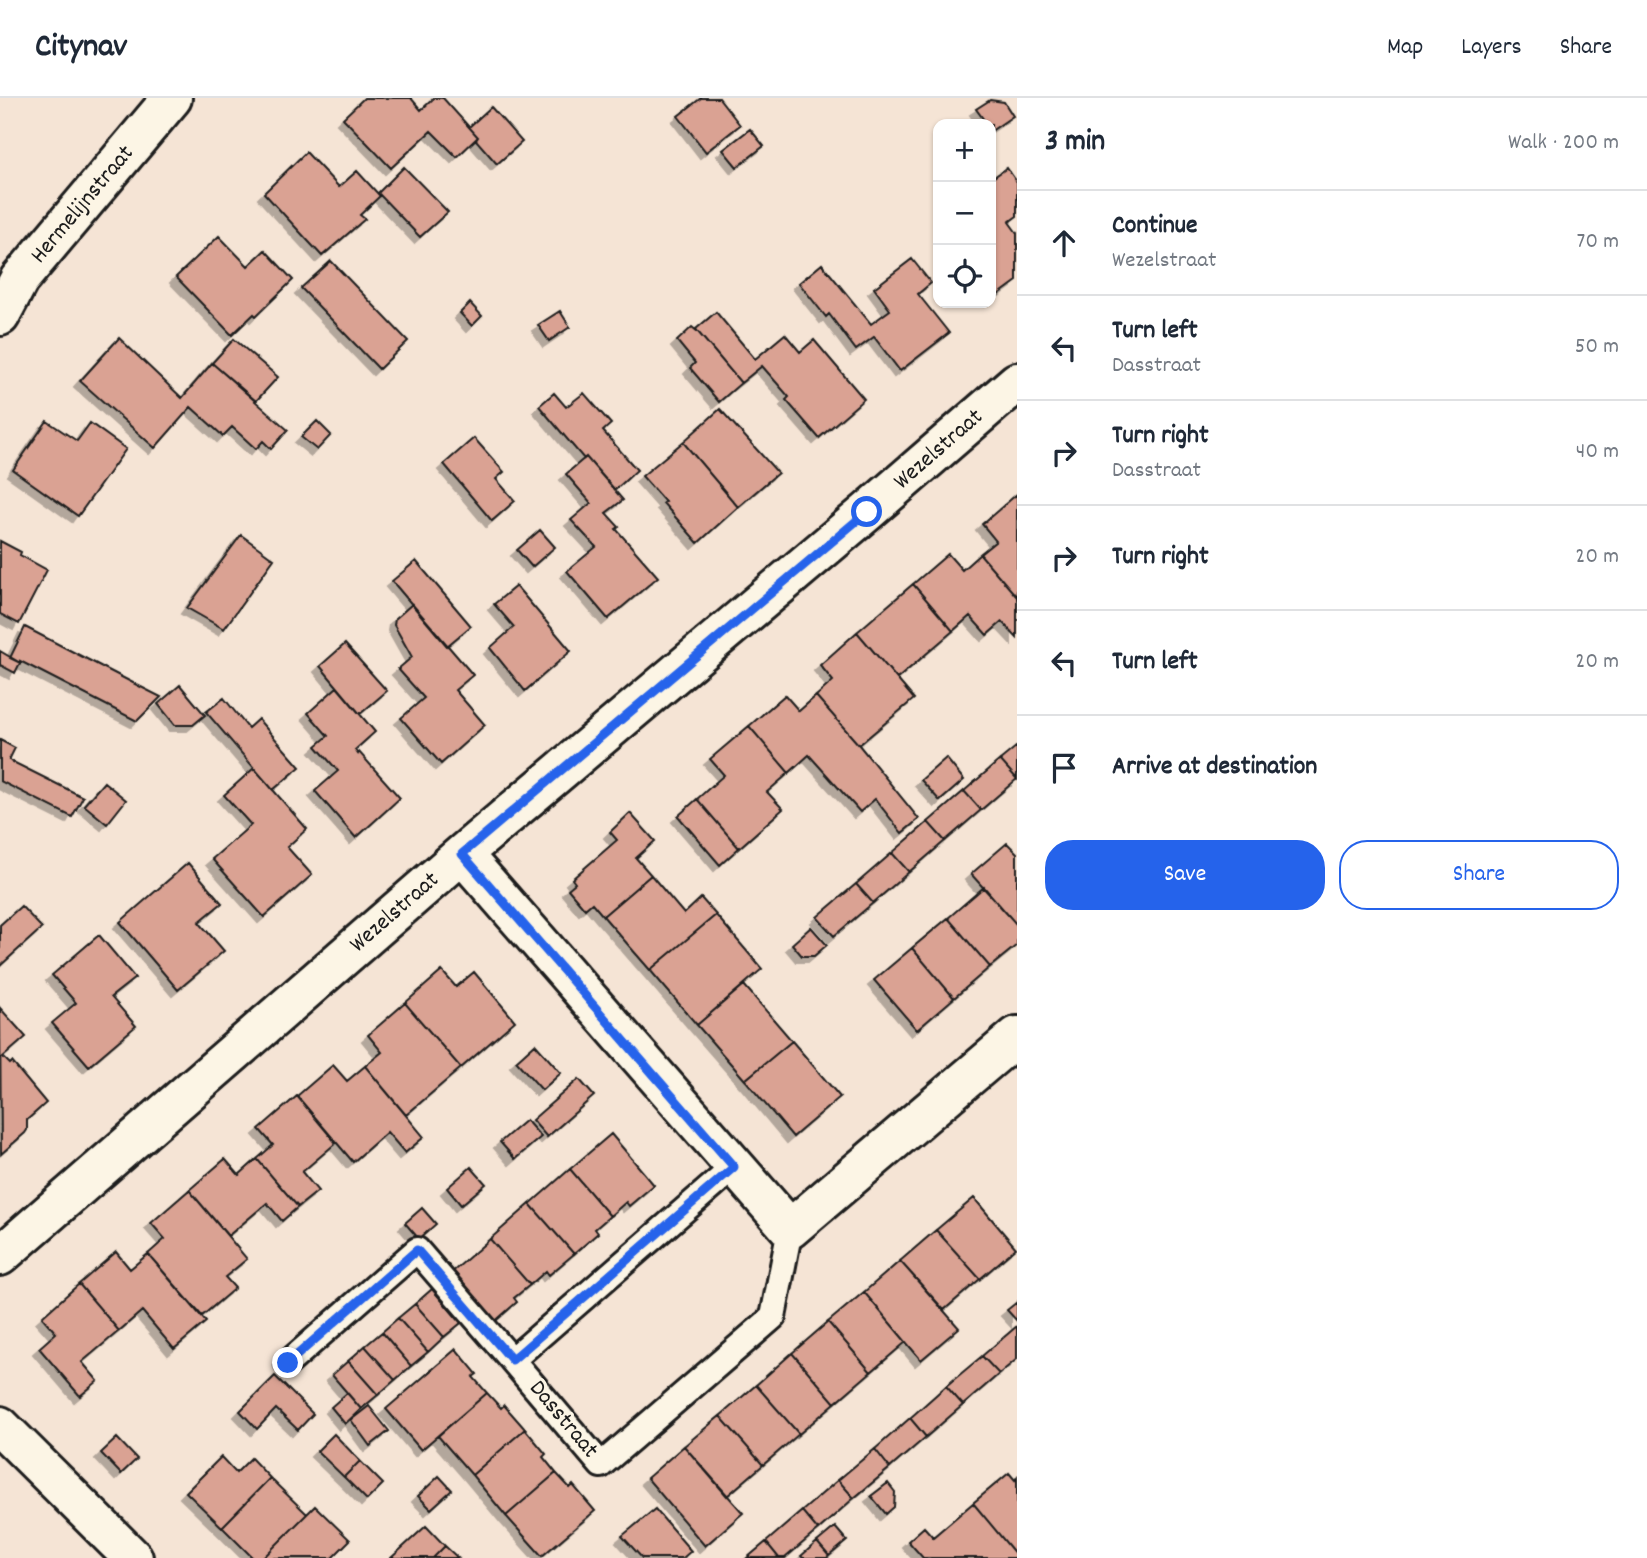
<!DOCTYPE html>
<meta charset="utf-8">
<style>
:root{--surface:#fff;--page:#f2f2f3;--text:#1f2937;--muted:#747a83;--line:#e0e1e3;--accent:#2563eb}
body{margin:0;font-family:Dekko,sans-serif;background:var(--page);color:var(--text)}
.controls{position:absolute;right:21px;top:21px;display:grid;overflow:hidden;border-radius:14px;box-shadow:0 2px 5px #0004}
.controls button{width:63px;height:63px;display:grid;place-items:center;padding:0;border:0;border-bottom:2px solid var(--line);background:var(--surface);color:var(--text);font:35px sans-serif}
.stop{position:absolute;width:21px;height:21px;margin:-16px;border:5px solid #2563eb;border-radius:50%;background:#fff}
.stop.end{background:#2563eb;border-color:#fff;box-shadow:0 2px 7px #0008}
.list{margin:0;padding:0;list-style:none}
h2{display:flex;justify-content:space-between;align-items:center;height:91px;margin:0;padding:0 28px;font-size:30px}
h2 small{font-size:23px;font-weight:400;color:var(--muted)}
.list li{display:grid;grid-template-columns:46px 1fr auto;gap:21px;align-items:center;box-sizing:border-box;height:105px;padding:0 28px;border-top:2px solid var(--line)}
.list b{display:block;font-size:26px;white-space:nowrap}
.list p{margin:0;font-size:23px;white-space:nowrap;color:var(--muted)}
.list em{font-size:23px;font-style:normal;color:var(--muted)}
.actions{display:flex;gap:14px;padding:21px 28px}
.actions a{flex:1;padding:16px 0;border:2px solid var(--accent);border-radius:28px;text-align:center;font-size:24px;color:var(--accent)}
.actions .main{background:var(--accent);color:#fff}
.icon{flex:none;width:38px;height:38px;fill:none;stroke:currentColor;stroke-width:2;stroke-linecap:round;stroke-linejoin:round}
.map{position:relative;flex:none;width:1017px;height:1460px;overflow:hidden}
header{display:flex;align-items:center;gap:42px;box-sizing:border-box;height:98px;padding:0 35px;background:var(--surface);border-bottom:2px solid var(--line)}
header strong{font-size:33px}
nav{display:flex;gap:38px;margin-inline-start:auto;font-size:24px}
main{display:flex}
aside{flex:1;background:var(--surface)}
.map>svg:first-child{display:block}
.building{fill:#daa293;stroke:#1c1c1c;stroke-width:2;filter:url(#shadow)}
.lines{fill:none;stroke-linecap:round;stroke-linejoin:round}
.service-casing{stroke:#1c1c1c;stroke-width:30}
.minor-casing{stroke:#1c1c1c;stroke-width:44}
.service{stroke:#fcf5e5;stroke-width:24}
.minor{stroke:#fcf5e5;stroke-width:38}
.route{stroke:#2563eb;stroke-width:9}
.labels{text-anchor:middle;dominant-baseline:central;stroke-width:6;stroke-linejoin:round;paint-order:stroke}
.street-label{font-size:24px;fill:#1c1c1c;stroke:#fcf5e5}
</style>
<header>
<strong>Citynav</strong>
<nav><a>Map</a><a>Layers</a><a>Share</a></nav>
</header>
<main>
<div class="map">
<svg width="1017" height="1460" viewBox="0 0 1017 1460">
<defs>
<filter id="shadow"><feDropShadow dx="-6" dy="6" stdDeviation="0" flood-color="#0004"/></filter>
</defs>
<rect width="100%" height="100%" fill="#f5e4d5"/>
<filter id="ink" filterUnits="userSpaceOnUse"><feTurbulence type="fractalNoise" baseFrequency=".0143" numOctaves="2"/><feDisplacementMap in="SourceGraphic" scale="14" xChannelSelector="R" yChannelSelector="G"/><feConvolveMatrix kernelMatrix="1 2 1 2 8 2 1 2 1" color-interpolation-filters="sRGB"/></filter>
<g filter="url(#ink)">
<path class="building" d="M 364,0 L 411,0 L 421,12 L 434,0 L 443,0 L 478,39 L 457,59 L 431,33 L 391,70 L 343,20 Z
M 701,0 L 719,0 L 740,27 L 706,54 L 678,18 Z
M 990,2 L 1004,4 L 1013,18 L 991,33 L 991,26 L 987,26 L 976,11 Z
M 491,9 L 522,44 L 497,66 L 476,42 L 478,39 L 469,29 Z
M 750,31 L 764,48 L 737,69 L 723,52 Z
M 306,54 L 339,89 L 357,73 L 380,98 L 360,117 L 365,121 L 322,158 L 264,95 Z
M 404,69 L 448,114 L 420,139 L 378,95 Z
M 1007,70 L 1017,84 L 1017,118 L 1009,124 L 1017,135 L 1017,183 L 991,202 L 991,81 Z
M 219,138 L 248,168 L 265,152 L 293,182 L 256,218 L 254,216 L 232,237 L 176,179 Z
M 912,161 L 931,185 L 918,196 L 949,235 L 900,273 L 874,239 L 856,252 L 829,216 L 826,219 L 799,185 L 822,166 L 871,226 L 890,212 L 874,190 Z
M 331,163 L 408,243 L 379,271 L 301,190 Z
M 470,205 L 482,218 L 472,228 L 460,215 Z
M 560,213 L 570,229 L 549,243 L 538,227 Z
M 716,214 L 755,261 L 785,236 L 800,254 L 814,242 L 864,301 L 819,340 L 786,302 L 789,299 L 762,268 L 741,285 L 698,234 L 696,231 Z
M 692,229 L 698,234 L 741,285 L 719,304 L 690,270 L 695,265 L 677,243 Z
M 119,240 L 182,300 L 212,265 L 288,332 L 271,351 L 263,343 L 256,351 L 232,329 L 223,338 L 191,309 L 155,350 L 80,283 Z
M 234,241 L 278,279 L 256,303 L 212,265 Z
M 554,295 L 566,309 L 584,295 L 611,326 L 603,333 L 637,372 L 615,392 L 586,359 L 584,361 L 539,308 Z
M 720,311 L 778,375 L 738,409 L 683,344 Z
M 47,323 L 77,343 L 90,325 L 126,351 L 78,418 L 13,372 Z
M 317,323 L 331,337 L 317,352 L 301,339 Z
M 474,340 L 504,374 L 496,381 L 515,403 L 492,423 L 444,366 Z
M 683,344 L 738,409 L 698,445 L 663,405 L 665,404 L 642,378 Z
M 586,359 L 623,402 L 606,415 L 619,429 L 616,431 L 658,479 L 608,521 L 567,473 L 596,449 L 571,422 L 591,405 L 566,376 Z
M 1017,396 L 1017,499 L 980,456 L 996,443 L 982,426 Z
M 540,432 L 555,449 L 532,469 L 517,452 Z
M 241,437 L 274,461 L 224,531 L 187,510 Z
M 0,443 L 21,454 L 20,457 L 47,472 L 19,526 L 0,516 Z
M 948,456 L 962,472 L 980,456 L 1017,499 L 1017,540 L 1002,524 L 987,537 L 970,518 L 953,533 L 913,486 Z
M 416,463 L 471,528 L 447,548 L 392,483 Z
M 913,486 L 953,533 L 897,581 L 857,534 Z
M 516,488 L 571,553 L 525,593 L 490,550 L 514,529 L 494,506 Z
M 412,506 L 473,577 L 455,592 L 485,627 L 441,666 L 401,620 L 424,600 L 398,571 L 412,559 L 394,527 L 395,521 Z
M 25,529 L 137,587 L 161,599 L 137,623 L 20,563 L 20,565 L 10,560 Z
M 857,534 L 914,601 L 859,647 L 816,598 L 833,583 L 820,567 Z
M 345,546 L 387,593 L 360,616 L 320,568 Z
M 0,553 L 20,565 L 15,575 L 0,567 Z
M 180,587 L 205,617 L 193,627 L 175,627 L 158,606 Z
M 337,589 L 375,634 L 355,652 L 358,656 L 359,654 L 400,700 L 356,740 L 315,693 L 338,673 L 316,648 L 328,638 L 308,615 Z
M 785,597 L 799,613 L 816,598 L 859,647 L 919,721 L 902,735 L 875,701 L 860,714 L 809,657 L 789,675 L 749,628 Z
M 224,600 L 248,630 L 258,621 L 300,669 L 273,692 L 206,614 Z
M 749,628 L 789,675 L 767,694 L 783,711 L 739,750 L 697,701 L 724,677 L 710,661 Z
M 0,642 L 15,650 L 9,662 L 83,699 L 72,719 L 0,683 Z
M 1017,648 L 1017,681 L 1000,662 Z
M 946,660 L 964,682 L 940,703 L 921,682 Z
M 1000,662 L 1017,681 L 981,712 L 964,693 Z
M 254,670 L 307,731 L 287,749 L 312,777 L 264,819 L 212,761 L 251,727 L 224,697 Z
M 104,684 L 126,702 L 107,726 L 84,707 Z
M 964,693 L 981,712 L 945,743 L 928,724 Z
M 697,701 L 739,750 L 720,767 L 678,718 Z
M 630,715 L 655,743 L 636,760 L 651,777 L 603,818 L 592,805 L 585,811 L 568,791 L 575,785 L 572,781 L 617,742 L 610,734 Z
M 928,724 L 945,743 L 909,774 L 892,755 Z
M 1007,745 L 1017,755 L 1017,827 L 971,776 Z
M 892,755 L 909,774 L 873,805 L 856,786 Z
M 188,765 L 222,805 L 199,824 L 224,853 L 178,892 L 120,824 Z
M 651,777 L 684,816 L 701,800 L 716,817 L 650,872 L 603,818 Z
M 856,786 L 873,805 L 834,838 L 817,819 Z
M 984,789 L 1017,827 L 1017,847 L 990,869 L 948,820 Z
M 21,808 L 42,830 L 0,868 L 0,827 Z
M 716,817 L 762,871 L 697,927 L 650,872 Z
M 948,820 L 990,869 L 954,900 L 912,850 Z
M 811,829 L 827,847 L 814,858 L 802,858 L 792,846 Z
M 99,837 L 135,880 L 111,899 L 136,928 L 89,968 L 52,925 L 76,905 L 52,877 Z
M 912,850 L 954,900 L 917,932 L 874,882 Z
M 442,873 L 456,889 L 474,874 L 515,923 L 461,970 L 405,905 Z
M 744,887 L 792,943 L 745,982 L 697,927 Z
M 405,905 L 461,970 L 406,1017 L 365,968 L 382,954 L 368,937 Z
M 0,910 L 26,939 L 3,959 L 10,966 L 12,964 L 46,1005 L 27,1022 L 27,1032 L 25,1035 L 1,1056 Z
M 792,943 L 840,999 L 793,1039 L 745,982 Z
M 535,946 L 561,975 L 542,992 L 516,963 Z
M 333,967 L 347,983 L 365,968 L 424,1039 L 405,1055 L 387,1034 L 353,1064 L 297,998 Z
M 579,981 L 594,998 L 547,1039 L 532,1022 Z
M 297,998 L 336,1045 L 302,1074 L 318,1093 L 298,1109 L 257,1061 L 273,1047 L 259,1031 Z
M 526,1022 L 541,1039 L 515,1061 L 500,1044 Z
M 611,1036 L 654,1087 L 629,1108 L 626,1104 L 610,1118 L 570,1071 Z
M 225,1061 L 239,1077 L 257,1061 L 298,1109 L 282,1123 L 267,1105 L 228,1138 L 189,1092 Z
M 471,1069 L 486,1086 L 461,1107 L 447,1090 Z
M 570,1071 L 610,1118 L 595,1131 L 598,1135 L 574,1156 L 530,1106 Z
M 189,1092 L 247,1161 L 225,1179 L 235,1190 L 202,1218 L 148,1156 L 165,1141 L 151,1125 Z
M 974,1100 L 1016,1150 L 980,1181 L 936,1132 Z
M 530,1106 L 574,1156 L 549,1177 L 546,1173 L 530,1187 L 490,1141 Z
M 422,1110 L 436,1126 L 419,1141 L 405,1125 Z
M 936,1132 L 980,1181 L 944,1212 L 900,1163 Z
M 490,1141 L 530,1187 L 514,1200 L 517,1204 L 492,1226 L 450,1176 Z
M 116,1154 L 130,1171 L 148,1156 L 206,1224 L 174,1251 L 142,1213 L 119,1233 L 79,1186 Z
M 900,1163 L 959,1230 L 921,1262 L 864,1194 Z
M 79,1186 L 119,1233 L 82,1264 L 98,1283 L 80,1298 L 39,1250 L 56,1235 L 42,1219 Z
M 432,1191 L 461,1225 L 444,1239 L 415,1206 Z
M 864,1194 L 906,1244 L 871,1274 L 828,1224 Z
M 1017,1204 L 1017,1223 L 1007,1212 Z
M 415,1206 L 444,1239 L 428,1254 L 398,1220 Z
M 398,1220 L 428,1254 L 411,1268 L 382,1234 Z
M 828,1224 L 871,1274 L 835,1305 L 792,1255 Z
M 1017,1228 L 1017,1261 L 999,1276 L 982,1258 Z
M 382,1234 L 411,1268 L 395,1282 L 365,1248 Z
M 365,1248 L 395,1282 L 378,1297 L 348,1263 Z
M 456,1251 L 477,1276 L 473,1279 L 487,1295 L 421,1352 L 386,1311 Z
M 792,1255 L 835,1305 L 799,1336 L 756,1287 Z
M 982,1258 L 999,1276 L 963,1307 L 946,1288 Z
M 348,1263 L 378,1297 L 361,1311 L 332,1277 Z
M 275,1278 L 313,1316 L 298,1332 L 276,1311 L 257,1331 L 240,1313 Z
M 756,1287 L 799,1336 L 763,1367 L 720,1318 Z
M 946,1288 L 963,1307 L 926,1339 L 910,1320 Z
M 347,1295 L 361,1311 L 345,1326 L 331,1309 Z
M 487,1295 L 501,1310 L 504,1307 L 525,1331 L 472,1377 L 438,1338 Z
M 369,1308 L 389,1333 L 370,1348 L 351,1322 Z
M 720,1318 L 763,1367 L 727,1398 L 684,1348 Z
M 910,1320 L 926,1339 L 890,1370 L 875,1351 Z
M 525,1331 L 546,1356 L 543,1359 L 556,1375 L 506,1418 L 472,1377 Z
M 334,1336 L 360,1363 L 344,1379 L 317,1353 Z
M 117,1340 L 137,1361 L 121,1376 L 101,1355 Z
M 684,1348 L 743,1415 L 705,1448 L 647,1380 Z
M 875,1351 L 890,1370 L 854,1400 L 838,1382 Z
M 221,1359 L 236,1375 L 251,1360 L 270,1380 L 222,1429 L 186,1394 Z
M 360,1363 L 383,1386 L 367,1402 L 344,1379 Z
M 556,1375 L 570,1390 L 573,1387 L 595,1413 L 542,1458 L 506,1418 Z
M 1009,1375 L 1015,1382 L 1017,1379 L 1017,1458 L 973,1405 Z
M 439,1378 L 452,1392 L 431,1411 L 418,1398 Z
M 270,1380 L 307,1416 L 263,1460 L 253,1460 L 222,1429 Z
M 838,1382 L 854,1400 L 818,1432 L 802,1413 Z
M 888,1385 L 895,1394 L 894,1409 L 886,1416 L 871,1398 Z
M 973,1405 L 1017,1458 L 1017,1460 L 923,1460 L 908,1443 L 924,1429 L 933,1439 Z
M 315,1408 L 350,1442 L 332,1460 L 263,1460 Z
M 655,1411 L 691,1453 L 683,1460 L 642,1460 L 622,1438 Z
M 802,1413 L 818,1432 L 785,1460 L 779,1460 L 766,1444 Z
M 426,1428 L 445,1448 L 433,1460 L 391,1460 Z
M 835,1429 L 847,1443 L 829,1458 L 817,1444 Z
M 766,1444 L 779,1460 L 747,1460 Z
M 817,1444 L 829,1458 L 827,1460 L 803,1460 L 801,1458 Z
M 445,1448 L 458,1460 L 433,1460 Z"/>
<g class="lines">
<g class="service-casing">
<path id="service" d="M 734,1069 L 512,1262 L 601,1367 L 773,1219 L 790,1131
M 288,1265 L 417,1152 L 512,1262"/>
</g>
<g class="minor-casing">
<path id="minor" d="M 0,218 L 19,182 L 172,0
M 462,756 L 790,1131 L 1017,938
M 0,1158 L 462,756 L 867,414 L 1017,284
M 0,1328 L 133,1460"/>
</g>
<use href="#service" class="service"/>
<use href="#minor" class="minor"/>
</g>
</g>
<g class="lines" filter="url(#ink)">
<path class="route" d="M 288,1265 L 417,1152 L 512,1262 L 734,1069 L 462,756 L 867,414"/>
</g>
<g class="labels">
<g class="street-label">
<text transform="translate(83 107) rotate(-50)">Hermelijnstraat</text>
<text transform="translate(939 352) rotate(-41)">Wezelstraat</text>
<text transform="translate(395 815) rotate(-41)">Wezelstraat</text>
<text transform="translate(563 1322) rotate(50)">Dasstraat</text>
</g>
</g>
</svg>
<div class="controls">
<button>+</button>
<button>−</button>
<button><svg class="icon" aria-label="locate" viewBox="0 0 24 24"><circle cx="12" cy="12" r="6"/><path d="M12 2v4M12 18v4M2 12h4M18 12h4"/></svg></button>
</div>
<div class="stop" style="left:867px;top:414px"></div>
<div class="stop end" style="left:288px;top:1265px"></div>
</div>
<aside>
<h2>3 min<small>Walk · 200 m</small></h2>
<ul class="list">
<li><svg class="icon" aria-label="ahead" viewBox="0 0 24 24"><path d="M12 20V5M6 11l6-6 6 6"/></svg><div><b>Continue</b><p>Wezelstraat</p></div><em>70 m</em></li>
<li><svg class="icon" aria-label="left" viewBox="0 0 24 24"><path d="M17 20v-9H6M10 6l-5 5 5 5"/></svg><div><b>Turn left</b><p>Dasstraat</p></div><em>50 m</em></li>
<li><svg class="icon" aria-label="right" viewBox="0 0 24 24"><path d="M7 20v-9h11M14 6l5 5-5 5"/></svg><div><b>Turn right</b><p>Dasstraat</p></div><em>40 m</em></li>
<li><svg class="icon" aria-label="right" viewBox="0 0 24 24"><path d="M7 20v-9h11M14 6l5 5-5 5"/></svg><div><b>Turn right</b></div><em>20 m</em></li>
<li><svg class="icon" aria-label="left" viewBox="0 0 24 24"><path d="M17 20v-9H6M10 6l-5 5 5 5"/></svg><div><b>Turn left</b></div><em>20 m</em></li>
<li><svg class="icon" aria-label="arrive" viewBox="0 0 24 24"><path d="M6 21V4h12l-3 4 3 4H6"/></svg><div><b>Arrive at destination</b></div></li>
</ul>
<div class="actions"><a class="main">Save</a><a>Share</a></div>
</aside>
</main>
